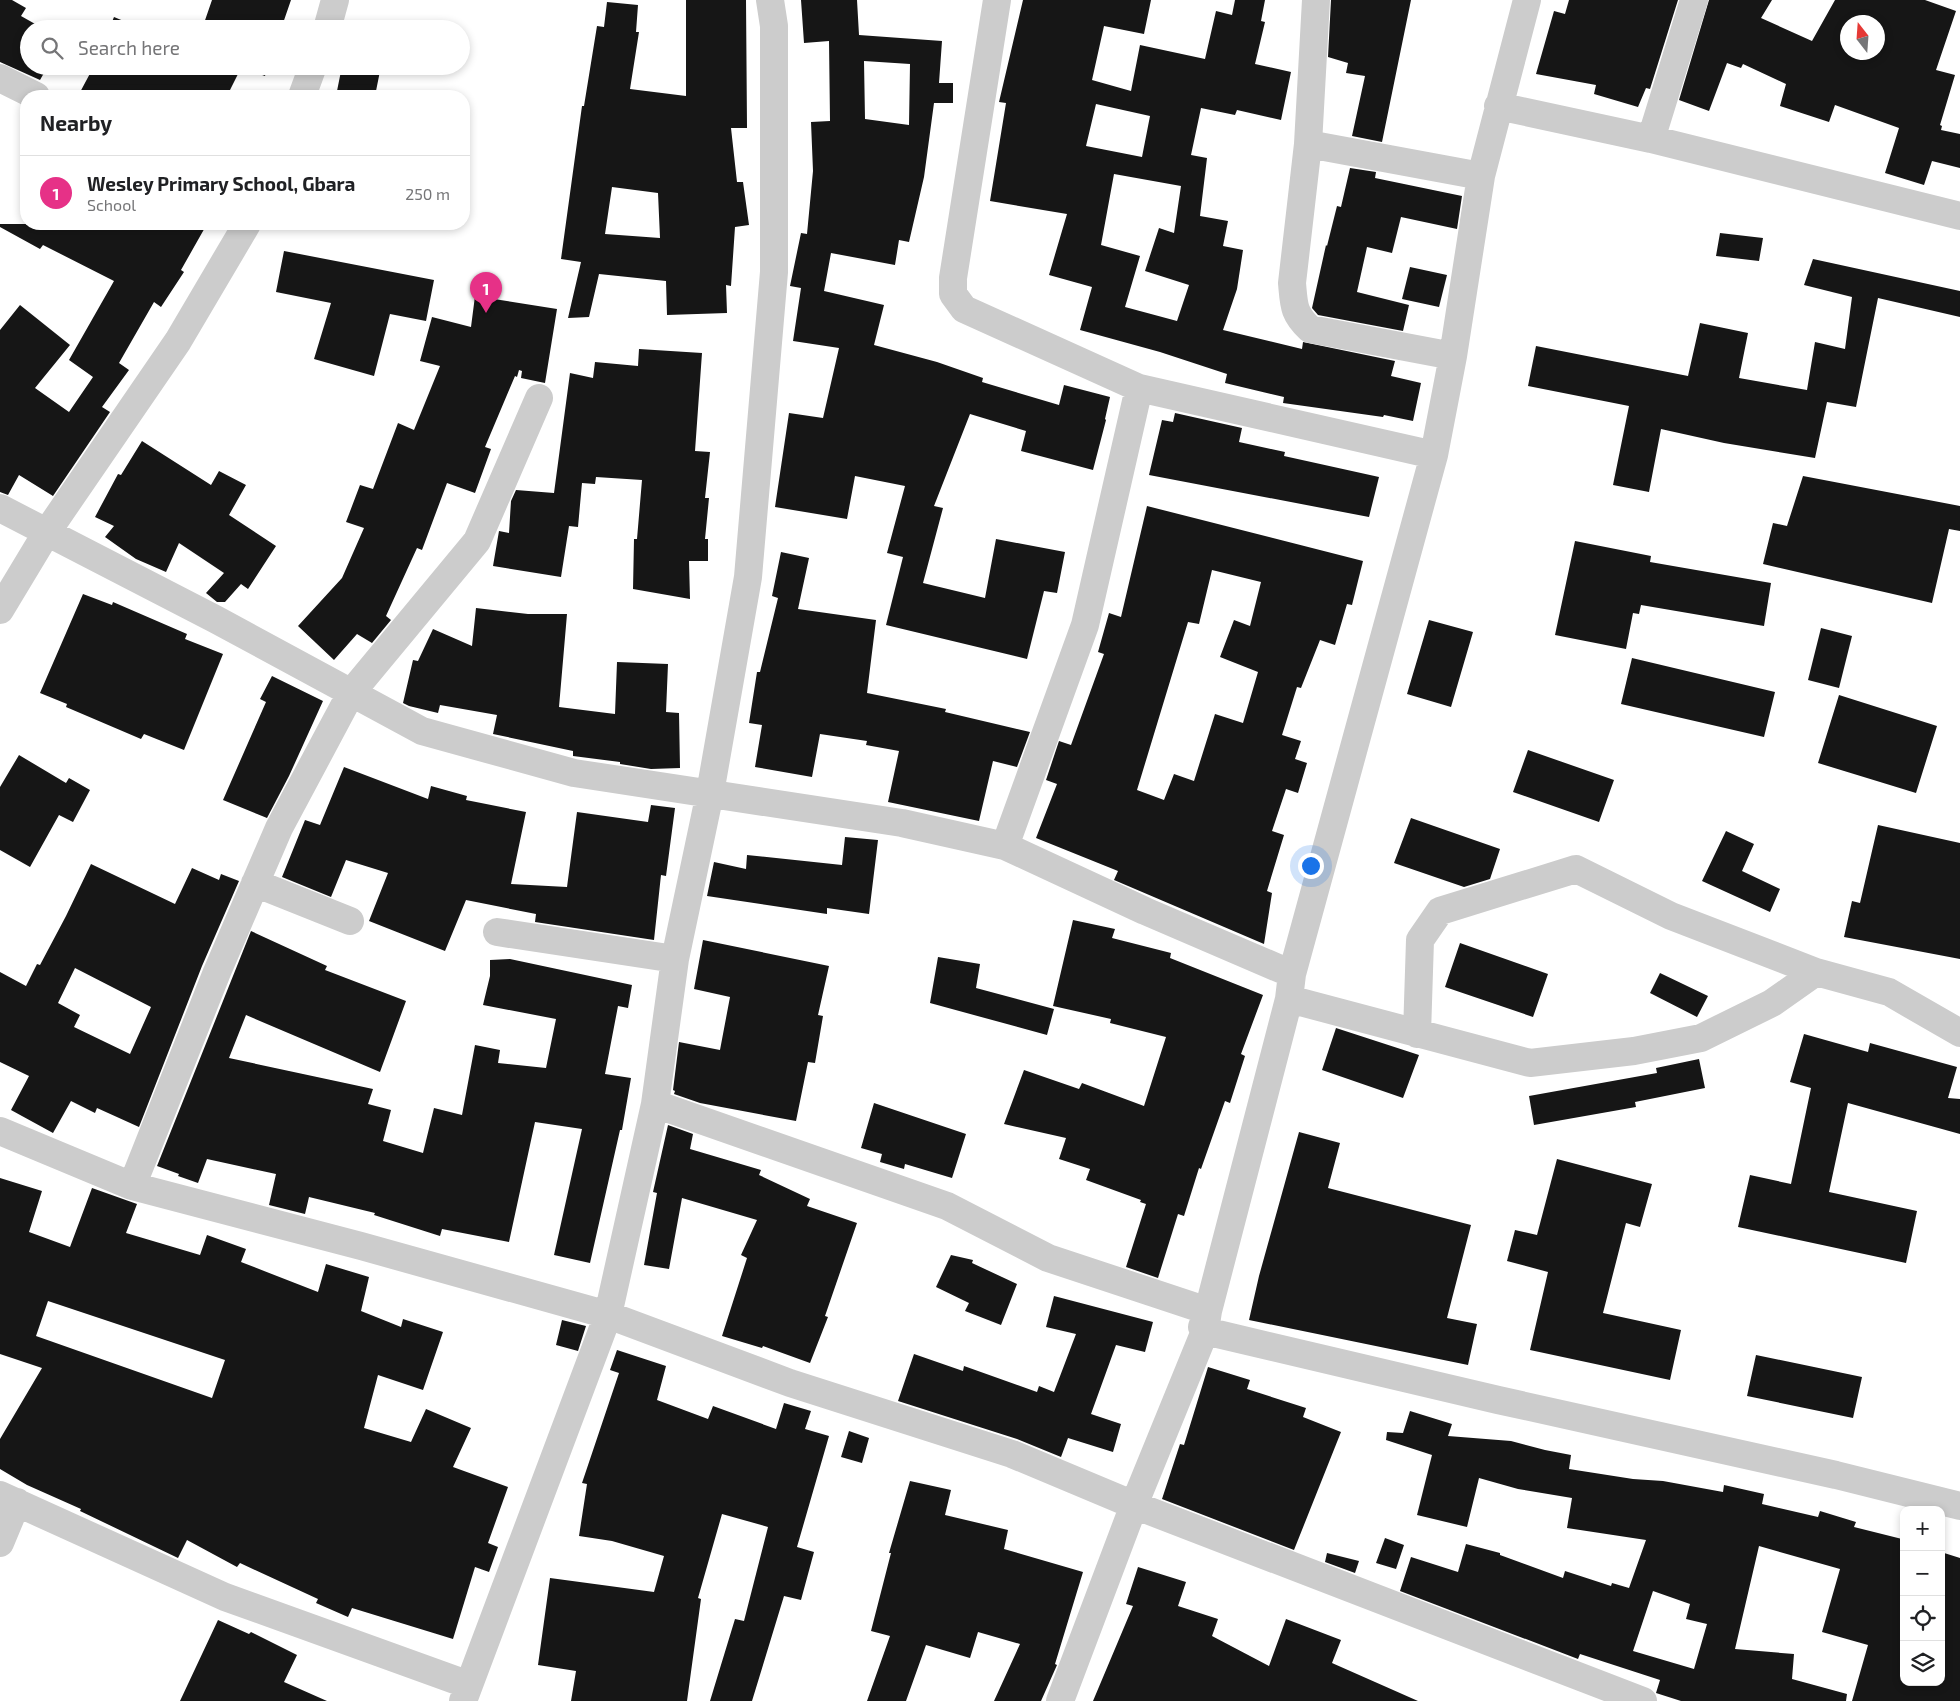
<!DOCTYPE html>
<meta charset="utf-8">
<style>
:root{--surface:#fff;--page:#f2f2f2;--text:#202124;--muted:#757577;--line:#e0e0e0;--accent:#e63187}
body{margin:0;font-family:"Exo 2",sans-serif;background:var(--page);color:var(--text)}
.controls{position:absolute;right:15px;bottom:15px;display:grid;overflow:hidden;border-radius:10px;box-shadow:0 2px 8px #0003}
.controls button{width:45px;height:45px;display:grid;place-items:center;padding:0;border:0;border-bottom:1px solid var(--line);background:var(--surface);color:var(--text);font:25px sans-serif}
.compass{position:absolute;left:1840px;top:15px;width:45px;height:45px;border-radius:50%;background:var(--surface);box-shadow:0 2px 8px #0003;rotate:343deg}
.you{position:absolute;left:1310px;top:865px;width:18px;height:18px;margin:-12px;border:4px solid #fff;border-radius:50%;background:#1a73e8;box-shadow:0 0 0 8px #1a73e833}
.badge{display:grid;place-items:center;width:32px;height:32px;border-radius:50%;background:var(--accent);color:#fff;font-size:16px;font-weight:700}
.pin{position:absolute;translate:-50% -41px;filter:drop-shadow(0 1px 2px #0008)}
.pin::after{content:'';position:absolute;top:26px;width:18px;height:15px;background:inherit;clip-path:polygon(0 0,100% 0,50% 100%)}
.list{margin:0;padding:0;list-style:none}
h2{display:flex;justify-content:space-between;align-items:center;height:65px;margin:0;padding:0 20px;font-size:21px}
h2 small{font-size:16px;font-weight:400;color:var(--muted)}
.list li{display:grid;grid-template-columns:32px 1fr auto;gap:15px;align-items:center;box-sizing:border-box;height:75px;padding:0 20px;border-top:1px solid var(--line)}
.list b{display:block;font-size:19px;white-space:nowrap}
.list p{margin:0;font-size:16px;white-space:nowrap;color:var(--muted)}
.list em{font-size:16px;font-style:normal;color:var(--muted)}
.icon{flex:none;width:28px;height:28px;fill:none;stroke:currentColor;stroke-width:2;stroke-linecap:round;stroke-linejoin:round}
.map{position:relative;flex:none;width:1960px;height:1701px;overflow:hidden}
.search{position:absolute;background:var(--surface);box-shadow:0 2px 8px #0003;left:20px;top:20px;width:450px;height:55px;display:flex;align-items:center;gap:12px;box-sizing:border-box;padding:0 18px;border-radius:28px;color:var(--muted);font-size:19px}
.panel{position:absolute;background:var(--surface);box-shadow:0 2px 8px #0003;left:20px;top:90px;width:450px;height:140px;border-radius:20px}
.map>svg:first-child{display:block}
.building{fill:#161616;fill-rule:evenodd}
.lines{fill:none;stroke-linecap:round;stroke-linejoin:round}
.street{stroke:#ccc;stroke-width:28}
</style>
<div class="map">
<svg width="1960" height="1701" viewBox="0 0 1960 1701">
<rect width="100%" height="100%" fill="#fff"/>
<path class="building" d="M 0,0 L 12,0 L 26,8 L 21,16 L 44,29 L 29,29 L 29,66 L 48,66 L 40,80 L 0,62 Z
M 212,0 L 291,0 L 281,29 L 202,29 Z
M 686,0 L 746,0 L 747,128 L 731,128 L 737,182 L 743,182 L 749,225 L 735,227 L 731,286 L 726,285 L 727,313 L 667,315 L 666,281 L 599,274 L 589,317 L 568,318 L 581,262 L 561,259 L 582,106 L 584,106 L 597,26 L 604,27 L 607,2 L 638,5 L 636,32 L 639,32 L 630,89 L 686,96 ZM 612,187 L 658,193 L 660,238 L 605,234 Z
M 801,0 L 857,0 L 859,35 L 942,41 L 939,83 L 953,83 L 953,103 L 934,103 L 924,177 L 909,242 L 899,240 L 895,265 L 831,253 L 824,291 L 884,305 L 874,345 L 937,362 L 983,378 L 982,382 L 1059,405 L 1064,385 L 1110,397 L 1105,419 L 1106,420 L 1093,470 L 1021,451 L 1026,431 L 970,414 L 934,506 L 943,508 L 923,583 L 985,598 L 996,539 L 1065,552 L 1057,593 L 1044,591 L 1027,659 L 886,625 L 903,557 L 887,553 L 905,486 L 855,476 L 847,519 L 775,507 L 789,413 L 823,418 L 839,348 L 793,341 L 801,288 L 790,286 L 801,233 L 807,234 L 813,171 L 811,122 L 830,121 L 829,41 L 804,43 ZM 864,61 L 910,64 L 909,125 L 865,119 Z
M 1023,0 L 1151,0 L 1144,34 L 1104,26 L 1092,80 L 1131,91 L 1140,45 L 1205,59 L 1216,11 L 1232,15 L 1235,0 L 1265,0 L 1261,21 L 1265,22 L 1255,64 L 1291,72 L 1281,120 L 1237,110 L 1235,115 L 1201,108 L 1191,155 L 1207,158 L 1200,216 L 1228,221 L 1223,246 L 1243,250 L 1237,289 L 1223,330 L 1302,349 L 1303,342 L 1395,361 L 1391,376 L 1421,383 L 1413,421 L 1384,415 L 1383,417 L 1283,403 L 1284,397 L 1225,383 L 1227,374 L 1160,352 L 1080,330 L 1092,287 L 1049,275 L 1067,214 L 990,201 L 1006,103 L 999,102 ZM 1096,104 L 1150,116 L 1142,157 L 1086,146 ZM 1114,174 L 1181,186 L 1174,233 L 1159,228 L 1145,271 L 1189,285 L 1177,321 L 1125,307 L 1140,256 L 1101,245 Z
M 1331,0 L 1411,0 L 1382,142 L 1352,136 L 1365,76 L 1346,73 L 1348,63 L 1328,57 Z
M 1569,0 L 1678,0 L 1650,89 L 1646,88 L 1638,107 L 1594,94 L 1596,85 L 1536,74 L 1554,11 L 1565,14 Z
M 1709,0 L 1772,0 L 1761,18 L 1812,41 L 1835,0 L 1925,0 L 1956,11 L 1936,70 L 1955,75 L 1940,125 L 1942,126 L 1941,130 L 1960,134 L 1960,168 L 1932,161 L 1924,185 L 1885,173 L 1899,128 L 1835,105 L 1829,122 L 1780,106 L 1786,84 L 1743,64 L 1741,68 L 1727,63 L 1709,111 L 1679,100 ZM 1848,22 L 1878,22 L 1878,52 L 1848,52 Z
M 114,17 L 143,29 L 109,29 Z
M 94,66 L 268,66 L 265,76 L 241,68 L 227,96 L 78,96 Z
M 342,66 L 381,66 L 375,96 L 364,96 L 337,91 Z
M 1350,168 L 1376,172 L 1375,178 L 1462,196 L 1457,229 L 1401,217 L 1392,253 L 1367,247 L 1357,292 L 1409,305 L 1403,331 L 1318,315 L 1312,308 L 1326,245 L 1327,246 L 1337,206 L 1341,207 Z
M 0,224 L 207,224 L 181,270 L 184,272 L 161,307 L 154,302 L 119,363 L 129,370 L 102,407 L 110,412 L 53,496 L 19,475 L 8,495 L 0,492 L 0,330 L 20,305 L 70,345 L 35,388 L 69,412 L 93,377 L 69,360 L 114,281 L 43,245 L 40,249 L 0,227 Z
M 1720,233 L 1763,238 L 1759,261 L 1716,256 Z
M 284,251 L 434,280 L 426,321 L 390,314 L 374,376 L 314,359 L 331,303 L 276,292 Z
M 1813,259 L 1960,291 L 1960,317 L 1878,298 L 1856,407 L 1827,402 L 1815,458 L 1724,443 L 1661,429 L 1649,492 L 1613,485 L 1629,406 L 1528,386 L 1536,346 L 1688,376 L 1700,323 L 1748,333 L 1739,378 L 1807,390 L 1815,342 L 1845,349 L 1852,297 L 1804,285 Z
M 1410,267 L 1447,275 L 1439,307 L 1402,299 Z
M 475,296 L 557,309 L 545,383 L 521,378 L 522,371 L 519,370 L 517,377 L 515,376 L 485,447 L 491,449 L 475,493 L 447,483 L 422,550 L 417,548 L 386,616 L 391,620 L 372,643 L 357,634 L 334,660 L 298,626 L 342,578 L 364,528 L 346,522 L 360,485 L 373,489 L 398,423 L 414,430 L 440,366 L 420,361 L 432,317 L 471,327 Z
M 639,349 L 702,353 L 695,451 L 710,452 L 705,498 L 709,498 L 705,539 L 708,539 L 708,561 L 689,561 L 690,599 L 633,589 L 634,539 L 637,539 L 642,480 L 596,477 L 595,484 L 582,483 L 578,527 L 569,526 L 561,577 L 493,566 L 499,531 L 509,533 L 511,501 L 516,490 L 554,493 L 570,373 L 593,378 L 595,362 L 638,366 Z
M 1175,413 L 1242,428 L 1239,442 L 1285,452 L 1284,456 L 1379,477 L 1369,517 L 1149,475 L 1162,420 L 1173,422 Z
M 142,441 L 211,485 L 219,471 L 246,485 L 229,515 L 276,546 L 248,589 L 241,584 L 225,602 L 217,602 L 206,593 L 224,573 L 179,543 L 166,572 L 136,559 L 105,537 L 114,526 L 95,517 L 118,474 L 121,475 Z
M 1803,476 L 1960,506 L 1960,531 L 1949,529 L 1932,603 L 1763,564 L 1773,523 L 1787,526 Z
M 1147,506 L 1363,561 L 1352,605 L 1347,604 L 1335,645 L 1320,640 L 1301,688 L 1297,687 L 1282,735 L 1301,741 L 1295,759 L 1307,763 L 1298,793 L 1286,789 L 1272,831 L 1284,835 L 1267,891 L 1272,893 L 1264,944 L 1114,880 L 1118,871 L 1036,838 L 1057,784 L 1046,780 L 1059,741 L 1071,745 L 1104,654 L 1098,652 L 1109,613 L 1121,617 ZM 1212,570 L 1261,582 L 1250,626 L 1234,620 L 1220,657 L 1258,672 L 1243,723 L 1215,714 L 1194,781 L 1174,774 L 1164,800 L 1137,790 L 1188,622 L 1199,624 Z
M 1575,541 L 1651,556 L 1650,562 L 1771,583 L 1764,626 L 1641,605 L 1639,614 L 1633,613 L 1626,649 L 1555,635 Z
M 781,552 L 809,558 L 798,609 L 876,620 L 867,693 L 946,709 L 945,712 L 1030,732 L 1017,767 L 993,761 L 979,821 L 888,802 L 899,751 L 866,745 L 867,741 L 820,734 L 812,777 L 755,767 L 762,725 L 749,723 L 757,672 L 760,672 L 778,598 L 772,596 Z
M 83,594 L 112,605 L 113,602 L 187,634 L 185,639 L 223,654 L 184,750 L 144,734 L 141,739 L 66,707 L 67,704 L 40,693 Z
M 476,608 L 528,614 L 567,614 L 559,707 L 615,714 L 617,662 L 668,664 L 666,712 L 679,713 L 680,768 L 651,769 L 620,764 L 620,762 L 573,756 L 573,751 L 493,734 L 497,715 L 440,705 L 438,713 L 409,706 L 403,703 L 413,660 L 418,661 L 433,629 L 472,646 Z
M 1429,620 L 1473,632 L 1451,707 L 1407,694 Z
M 1821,628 L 1852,636 L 1839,688 L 1808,680 Z
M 1632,658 L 1775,692 L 1764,737 L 1621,704 Z
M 272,676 L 323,701 L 289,776 L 267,818 L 223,800 L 266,702 L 260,699 Z
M 1839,695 L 1937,726 L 1916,793 L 1818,763 Z
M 1528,750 L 1614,780 L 1599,822 L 1513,792 Z
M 19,755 L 66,783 L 69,778 L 90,790 L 73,822 L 59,815 L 30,867 L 0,850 L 0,787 Z
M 344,767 L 428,799 L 431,786 L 467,796 L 466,800 L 526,812 L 511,884 L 567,887 L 577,812 L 648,822 L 651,805 L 675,808 L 666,876 L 661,875 L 654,940 L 535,922 L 536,914 L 466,900 L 445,951 L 369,921 L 388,873 L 346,860 L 331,897 L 282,877 L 305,820 L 320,825 Z
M 1411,818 L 1500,849 L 1490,879 L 1464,887 L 1394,863 Z
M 1878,825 L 1960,843 L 1960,959 L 1844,937 L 1852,901 L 1860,903 Z
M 1726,831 L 1754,844 L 1742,871 L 1780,889 L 1770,912 L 1702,881 Z
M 845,837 L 878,840 L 869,914 L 827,908 L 827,914 L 707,896 L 714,862 L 746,869 L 747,855 L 842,865 Z
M 91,864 L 175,904 L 192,868 L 219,880 L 221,874 L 239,881 L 202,966 L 139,1127 L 97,1108 L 95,1113 L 71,1101 L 53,1133 L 11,1110 L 29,1076 L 0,1062 L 0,972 L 26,986 L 37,964 L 40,965 L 66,916 ZM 75,968 L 151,1007 L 130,1054 L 74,1027 L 80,1015 L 58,1003 Z
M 1073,920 L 1115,929 L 1112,938 L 1171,953 L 1170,958 L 1263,995 L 1241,1054 L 1245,1056 L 1230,1103 L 1225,1101 L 1201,1169 L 1199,1168 L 1184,1216 L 1178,1214 L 1158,1278 L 1126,1267 L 1146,1204 L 1140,1202 L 1141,1200 L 1086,1180 L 1090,1169 L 1059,1159 L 1066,1138 L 1004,1124 L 1024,1070 L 1079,1089 L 1082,1083 L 1144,1106 L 1166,1037 L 1110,1023 L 1111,1019 L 1053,1006 Z
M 251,931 L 327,966 L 325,970 L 406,1001 L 380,1072 L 246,1015 L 229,1058 L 373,1089 L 368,1104 L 391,1110 L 383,1141 L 423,1153 L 434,1108 L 462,1115 L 475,1045 L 500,1050 L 498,1063 L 546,1068 L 556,1019 L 483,1005 L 490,976 L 490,960 L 510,959 L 632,985 L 628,1008 L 618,1006 L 605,1074 L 631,1078 L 622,1130 L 620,1130 L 590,1263 L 554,1255 L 582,1129 L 535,1122 L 509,1242 L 442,1229 L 440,1236 L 374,1215 L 375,1213 L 309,1197 L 305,1214 L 269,1205 L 276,1174 L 207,1159 L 198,1183 L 178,1176 L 179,1174 L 157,1166 Z
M 703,940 L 829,966 L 818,1015 L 823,1016 L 815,1063 L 808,1062 L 796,1121 L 700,1103 L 674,1094 L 675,1091 L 673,1090 L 679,1042 L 720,1050 L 730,997 L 694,989 Z
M 1460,943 L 1548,974 L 1533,1017 L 1445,987 Z
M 938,957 L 980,964 L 976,988 L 1054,1009 L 1047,1035 L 930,1003 Z
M 1660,973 L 1708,996 L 1697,1017 L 1650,993 Z
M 1336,1028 L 1419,1055 L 1403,1098 L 1322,1070 Z
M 1804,1034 L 1868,1052 L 1870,1043 L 1957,1067 L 1948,1098 L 1960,1099 L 1960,1134 L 1848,1103 L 1829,1192 L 1917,1211 L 1906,1263 L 1738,1227 L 1750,1175 L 1791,1184 L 1811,1088 L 1790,1082 Z
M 1699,1059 L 1705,1088 L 1635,1102 L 1636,1107 L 1534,1125 L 1529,1096 L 1657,1073 L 1656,1068 Z
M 874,1103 L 966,1134 L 952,1178 L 905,1164 L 904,1169 L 880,1162 L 882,1154 L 861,1148 Z
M 668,1125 L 693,1134 L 690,1149 L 761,1170 L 759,1175 L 810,1199 L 807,1206 L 857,1223 L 825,1316 L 828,1317 L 810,1363 L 763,1346 L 762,1348 L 722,1336 L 747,1258 L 741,1255 L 757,1220 L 682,1198 L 669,1269 L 644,1265 L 657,1193 L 653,1192 Z
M 1299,1132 L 1340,1143 L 1328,1188 L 1471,1225 L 1447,1318 L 1477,1324 L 1468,1365 L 1249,1320 L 1259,1276 Z
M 1557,1159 L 1652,1184 L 1640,1227 L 1626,1223 L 1603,1313 L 1681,1330 L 1670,1380 L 1530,1350 L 1548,1272 L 1507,1261 L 1515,1230 L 1537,1235 Z
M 0,1178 L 42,1191 L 29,1232 L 70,1247 L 92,1188 L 137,1204 L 126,1233 L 200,1255 L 207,1235 L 246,1249 L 241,1262 L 318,1292 L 326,1264 L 369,1277 L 361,1311 L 401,1327 L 403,1319 L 443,1332 L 423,1390 L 378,1375 L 364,1428 L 411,1442 L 426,1409 L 471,1428 L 453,1467 L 508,1487 L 488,1543 L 498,1547 L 489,1572 L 475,1567 L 453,1639 L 352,1608 L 348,1617 L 316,1603 L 318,1599 L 240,1563 L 237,1567 L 187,1540 L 178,1558 L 80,1511 L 81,1509 L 27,1485 L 0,1469 L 0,1439 L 42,1368 L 0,1354 ZM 48,1301 L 225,1360 L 212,1398 L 36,1336 Z
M 951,1255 L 973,1260 L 972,1263 L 1017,1284 L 1001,1325 L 965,1311 L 969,1303 L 936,1287 Z
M 1054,1296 L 1153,1322 L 1145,1352 L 1116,1345 L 1091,1414 L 1121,1424 L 1113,1452 L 1068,1438 L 1061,1457 L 1017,1439 L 898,1401 L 914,1354 L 963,1371 L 964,1366 L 1037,1392 L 1039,1386 L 1054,1392 L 1076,1334 L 1046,1327 Z
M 562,1320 L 586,1326 L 578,1351 L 556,1345 Z
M 617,1350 L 666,1366 L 657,1400 L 708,1419 L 713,1406 L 776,1429 L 784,1403 L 811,1411 L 805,1429 L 829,1436 L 797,1547 L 814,1552 L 801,1600 L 784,1596 L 752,1701 L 710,1701 L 735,1619 L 744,1621 L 768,1527 L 722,1514 L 698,1598 L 701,1599 L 687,1701 L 571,1701 L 576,1671 L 538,1665 L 550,1578 L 654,1592 L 664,1556 L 612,1541 L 579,1536 L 587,1484 L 582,1483 L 619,1373 L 610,1370 Z
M 1756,1355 L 1862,1377 L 1853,1418 L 1747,1396 Z
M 1208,1367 L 1250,1380 L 1247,1389 L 1306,1408 L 1303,1417 L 1341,1432 L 1294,1550 L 1162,1499 L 1180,1444 L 1184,1445 Z
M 1410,1411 L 1452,1424 L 1448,1436 L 1511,1441 L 1545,1450 L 1571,1455 L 1569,1469 L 1633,1479 L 1663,1481 L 1723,1492 L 1724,1485 L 1764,1494 L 1762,1504 L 1818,1517 L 1820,1511 L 1856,1522 L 1854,1527 L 1902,1539 L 1904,1541 L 1904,1682 L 1941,1682 L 1941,1552 L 1960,1558 L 1960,1701 L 1852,1701 L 1868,1645 L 1822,1632 L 1840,1569 L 1759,1546 L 1735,1649 L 1794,1654 L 1792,1679 L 1847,1694 L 1846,1701 L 1681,1701 L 1656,1693 L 1660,1680 L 1580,1654 L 1578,1659 L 1400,1591 L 1411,1557 L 1458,1572 L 1466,1544 L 1500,1553 L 1500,1555 L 1563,1578 L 1565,1571 L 1611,1586 L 1612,1583 L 1629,1588 L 1646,1540 L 1567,1528 L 1572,1498 L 1518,1489 L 1479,1478 L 1467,1527 L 1417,1515 L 1432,1455 L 1386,1440 L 1387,1432 L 1403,1433 ZM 1653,1591 L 1690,1604 L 1686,1619 L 1707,1624 L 1694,1669 L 1633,1651 Z
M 849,1431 L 869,1438 L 862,1463 L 841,1457 Z
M 910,1481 L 951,1490 L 945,1515 L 1008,1530 L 1004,1549 L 1083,1572 L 1055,1664 L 1057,1665 L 1041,1701 L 994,1701 L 1020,1644 L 978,1632 L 970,1658 L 926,1645 L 906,1701 L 867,1701 L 890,1636 L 871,1631 L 891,1553 L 889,1553 Z
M 1385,1538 L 1404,1545 L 1396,1569 L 1376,1563 Z
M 1327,1553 L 1359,1561 L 1355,1573 L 1325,1562 Z
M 1138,1567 L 1186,1582 L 1178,1606 L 1218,1619 L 1212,1636 L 1269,1666 L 1286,1619 L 1341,1640 L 1332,1663 L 1418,1701 L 1093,1701 L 1133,1606 L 1126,1604 Z
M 218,1620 L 249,1634 L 251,1632 L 297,1655 L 284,1682 L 327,1701 L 180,1701 Z"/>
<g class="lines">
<path class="street" d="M 997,0 L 953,278 L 953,294 L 964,309 L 1139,388 L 1434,455
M 1316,0 L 1308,144 L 1292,283 C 1294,305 1293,313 1310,329 L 1453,356
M 327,29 L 335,0
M 0,78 L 36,96
M 302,96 L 313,66
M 1498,106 L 1651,139 L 1960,216
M 1651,139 L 1694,0
M 1308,144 L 1481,176
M 0,508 L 215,619 L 422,731 L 574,773 L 902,823 L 1005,846 L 1145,911 L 1292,974
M 0,610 L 47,532 L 178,341 L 247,224
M 1005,846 L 1085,625 L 1139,388
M 255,883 L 350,921
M 497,932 L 675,959
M 1289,999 L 1530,1063 L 1634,1051 L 1701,1038 L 1772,1003 L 1816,972
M 1417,1034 L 1420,940 L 1440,911 L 1576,869 L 1671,916 L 1816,972 L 1889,992 L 1960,1033
M 655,1104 L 947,1206 L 1048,1258 L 1208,1311 L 1202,1327
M 0,1131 L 132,1186 L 361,1246 L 608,1315 L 790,1383 L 1012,1454 L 1134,1505 L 1643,1701
M 132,1186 L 217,972 L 279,828 L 351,693 L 477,541 L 539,398
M 1205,1331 L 1498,1400 L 1836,1475 L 1960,1506
M 0,1495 L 225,1597 L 469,1685
M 0,1543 L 17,1502
M 463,1701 L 608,1315 L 655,1104 L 675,959 L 710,793 L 748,577 L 774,272 L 774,26 L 770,0
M 1060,1701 L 1134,1505 L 1205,1331 L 1208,1311 L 1289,999 L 1292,974 L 1434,455 L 1453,356 L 1481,176 L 1527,0"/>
</g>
</svg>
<div class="controls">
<button>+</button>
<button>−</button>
<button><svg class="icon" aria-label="locate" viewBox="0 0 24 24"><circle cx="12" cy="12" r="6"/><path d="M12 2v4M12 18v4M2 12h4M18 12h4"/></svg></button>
<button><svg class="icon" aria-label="layers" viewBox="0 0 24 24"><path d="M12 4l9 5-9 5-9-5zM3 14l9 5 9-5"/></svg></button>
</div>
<svg class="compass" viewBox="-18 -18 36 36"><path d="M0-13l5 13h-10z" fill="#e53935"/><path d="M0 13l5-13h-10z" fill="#757577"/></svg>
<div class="you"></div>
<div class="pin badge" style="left:486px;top:313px">1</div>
<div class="search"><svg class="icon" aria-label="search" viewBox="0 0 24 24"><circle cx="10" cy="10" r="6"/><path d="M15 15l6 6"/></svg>Search here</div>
<section class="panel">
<h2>Nearby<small></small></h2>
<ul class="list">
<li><span class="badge">1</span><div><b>Wesley Primary School, Gbara</b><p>School</p></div><em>250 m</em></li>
</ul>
</section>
</div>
